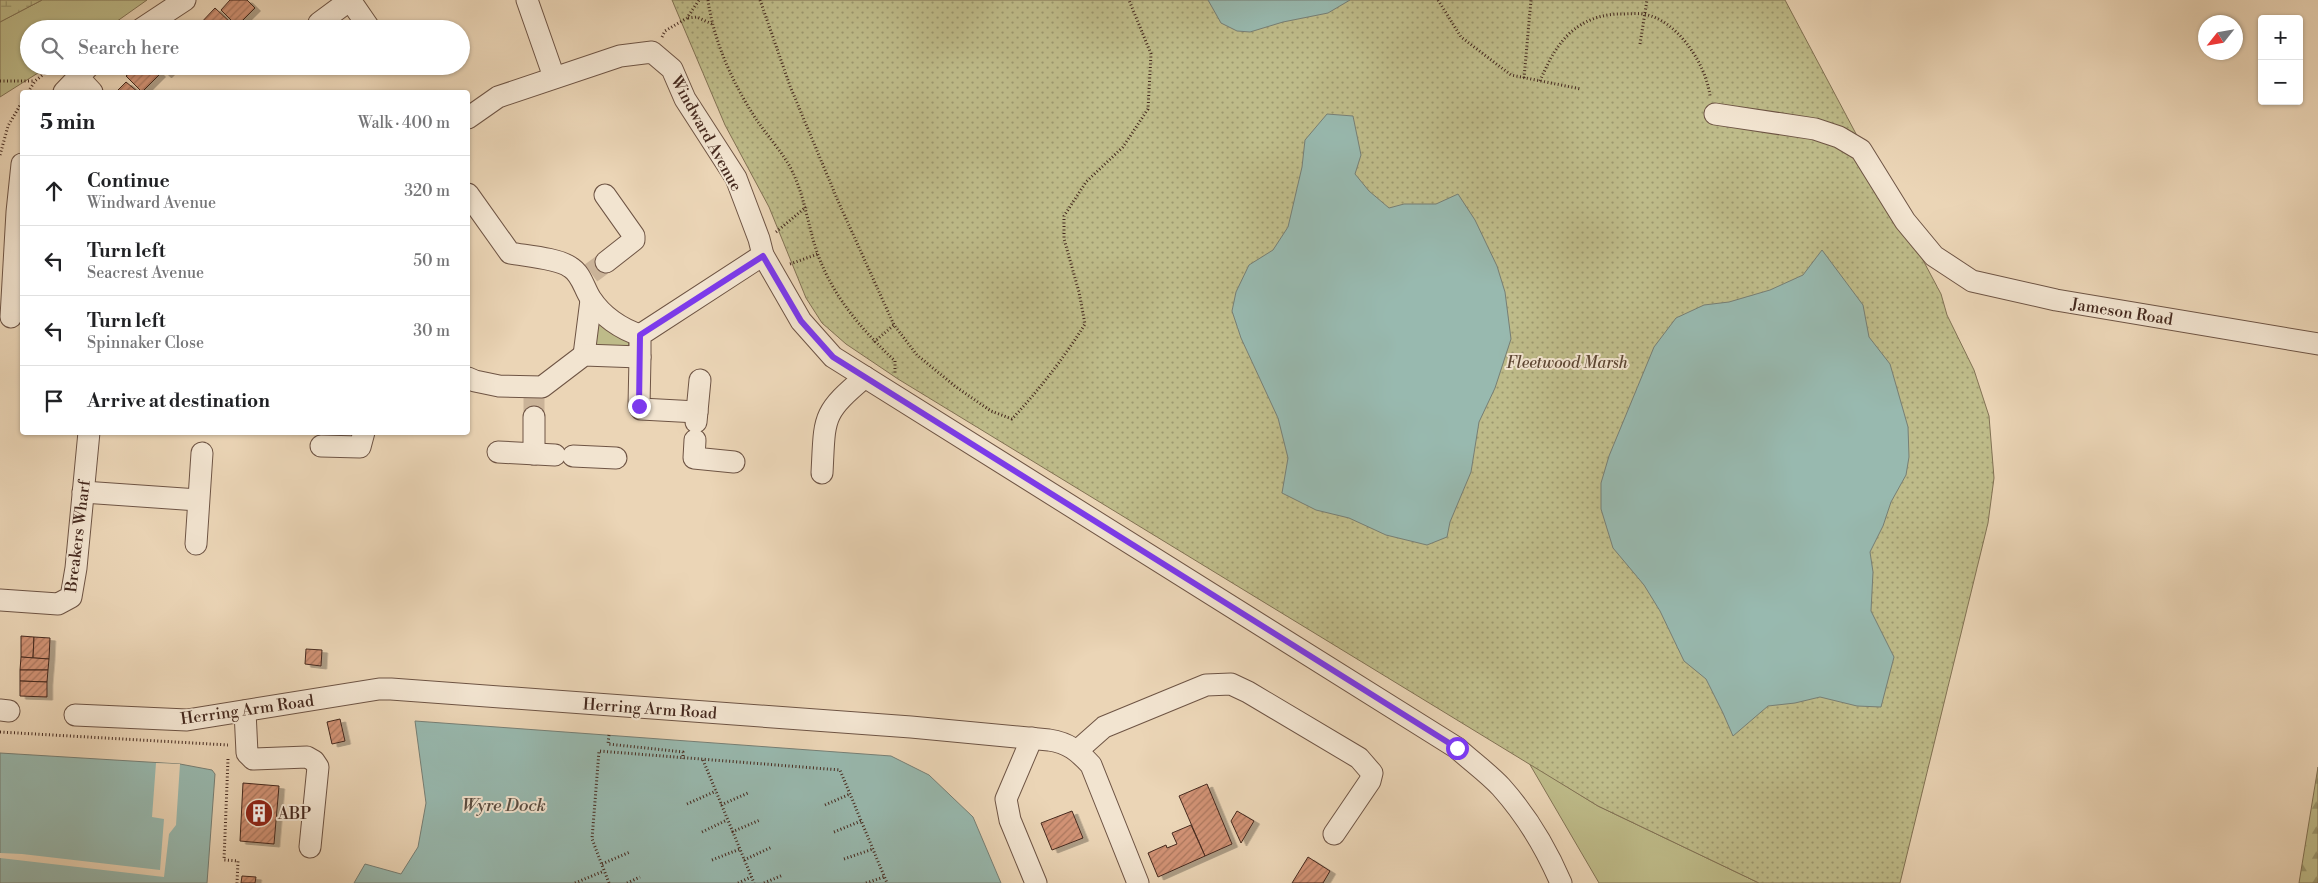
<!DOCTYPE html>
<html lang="en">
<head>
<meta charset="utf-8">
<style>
	:root { --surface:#fff; --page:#f6f6f6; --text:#202124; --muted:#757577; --line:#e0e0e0 }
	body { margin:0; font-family:"Libre Bodoni",serif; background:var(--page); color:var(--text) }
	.controls { position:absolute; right:15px; top:15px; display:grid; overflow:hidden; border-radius:5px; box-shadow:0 1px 4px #0004 }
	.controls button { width:45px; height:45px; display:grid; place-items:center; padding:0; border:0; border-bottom:1px solid var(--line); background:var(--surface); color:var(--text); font:25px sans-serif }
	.compass { position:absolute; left:2198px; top:15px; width:45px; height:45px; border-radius:50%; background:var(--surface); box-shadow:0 1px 4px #0004; rotate:239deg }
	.stop { position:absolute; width:15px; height:15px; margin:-11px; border:4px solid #7c3aed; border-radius:50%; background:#fff }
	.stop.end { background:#7c3aed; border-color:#fff; box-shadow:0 1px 5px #0008 }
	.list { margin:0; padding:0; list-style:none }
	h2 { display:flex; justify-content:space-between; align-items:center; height:65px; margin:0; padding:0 20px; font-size:21px }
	h2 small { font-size:16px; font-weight:400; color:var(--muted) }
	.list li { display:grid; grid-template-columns:32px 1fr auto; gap:15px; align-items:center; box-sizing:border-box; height:70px; padding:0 20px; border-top:1px solid var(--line) }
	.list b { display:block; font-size:19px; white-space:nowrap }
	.list p { margin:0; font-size:16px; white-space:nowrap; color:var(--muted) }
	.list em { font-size:16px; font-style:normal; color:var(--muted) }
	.icon { flex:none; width:28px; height:28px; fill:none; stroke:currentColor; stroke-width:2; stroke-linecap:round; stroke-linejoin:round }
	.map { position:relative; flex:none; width:2318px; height:883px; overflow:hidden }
	.search { position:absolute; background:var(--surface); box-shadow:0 1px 4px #0004; left:20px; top:20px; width:450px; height:55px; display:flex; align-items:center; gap:12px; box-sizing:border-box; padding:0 18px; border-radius:28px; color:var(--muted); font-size:19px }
	.panel { position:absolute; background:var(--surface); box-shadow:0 1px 4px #0004; left:20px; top:90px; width:450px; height:345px; border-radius:5px }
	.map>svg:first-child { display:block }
</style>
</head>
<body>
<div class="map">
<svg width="2318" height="883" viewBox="0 0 2318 883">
	<defs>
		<pattern id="forest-firs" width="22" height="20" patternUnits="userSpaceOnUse" patternTransform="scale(1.25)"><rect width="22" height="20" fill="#bebb89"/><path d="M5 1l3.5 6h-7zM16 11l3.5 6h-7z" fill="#9c986f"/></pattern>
		<pattern id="wetland-marsh" width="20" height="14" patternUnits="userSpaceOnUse" patternTransform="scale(1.25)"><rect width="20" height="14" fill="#bebb89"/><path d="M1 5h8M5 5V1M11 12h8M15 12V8" fill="none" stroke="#9c986f"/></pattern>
		<pattern id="park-dots" width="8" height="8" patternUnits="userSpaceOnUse" patternTransform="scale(1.25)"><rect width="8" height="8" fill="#bebb89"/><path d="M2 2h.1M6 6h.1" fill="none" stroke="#9c986f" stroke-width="1.8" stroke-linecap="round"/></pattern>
		<pattern id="building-hatch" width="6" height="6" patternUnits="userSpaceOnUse" patternTransform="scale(1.25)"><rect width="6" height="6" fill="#d19274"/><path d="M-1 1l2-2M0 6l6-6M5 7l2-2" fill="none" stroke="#ab775f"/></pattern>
		<filter id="shadow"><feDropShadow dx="5.5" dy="3" stdDeviation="0" flood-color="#0004"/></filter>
	</defs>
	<rect width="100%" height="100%" fill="#ebd5b6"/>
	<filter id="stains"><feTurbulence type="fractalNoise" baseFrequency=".004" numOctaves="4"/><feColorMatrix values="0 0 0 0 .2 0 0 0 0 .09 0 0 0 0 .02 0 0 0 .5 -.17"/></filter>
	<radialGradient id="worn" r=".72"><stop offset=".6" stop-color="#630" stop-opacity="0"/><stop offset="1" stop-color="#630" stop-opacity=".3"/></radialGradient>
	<g fill="#bebb89" stroke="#827254">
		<polygon points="42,0 147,0 106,29 29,29 29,66 49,66 0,97 0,22"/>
		<polygon points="596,319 629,339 628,353 594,349"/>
		<polygon points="1529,763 1598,806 1759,883 1599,883"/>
	</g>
	<polygon fill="url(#forest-firs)" stroke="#827254" points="2318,767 2318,883 2299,883"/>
	<polygon fill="url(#wetland-marsh)" stroke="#827254" points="0,0 42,0 0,22"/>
	<polygon fill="url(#park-dots)" stroke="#827254" points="672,0 1785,0 1941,294 1947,315 1974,370 1989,416 1994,478 1988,523 1900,883 1759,883 1598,806 898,379 846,344 822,323 806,298 769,207 725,125"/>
	<g fill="#98b9af" stroke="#777f75">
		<polygon points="1208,0 1350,0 1328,13 1283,22 1250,32 1237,31 1221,23"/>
		<polygon points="1327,114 1353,116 1361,155 1355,174 1369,191 1389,208 1404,204 1436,204 1458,194 1475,220 1497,266 1505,292 1511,339 1495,388 1479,422 1471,472 1450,522 1447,537 1427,545 1386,535 1349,518 1316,510 1282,493 1288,458 1278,418 1241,338 1232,311 1236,292 1249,265 1273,250 1288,227 1302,167 1305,140"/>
		<polygon points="1822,250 1863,305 1869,337 1890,364 1908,427 1909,457 1906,475 1891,502 1883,526 1870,552 1873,572 1871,611 1894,657 1881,707 1857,706 1820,697 1795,703 1768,706 1733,736 1723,713 1706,679 1684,661 1660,611 1644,585 1613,548 1601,509 1601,483 1609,456 1654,347 1676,318 1704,305 1729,302 1770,290 1803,275"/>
		<polygon points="415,721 891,756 929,775 973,817 1001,883 354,883 365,864 401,874 418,847 426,803"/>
		<polygon points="0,753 180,764 212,770 215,774 207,883 0,883"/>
	</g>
	<polygon fill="#ebd5b6" points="156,763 180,764 176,825 169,834 164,877 0,858 0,853 22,854 160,870 164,819 152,817"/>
	<g fill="url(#building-hatch)" stroke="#45291e" filter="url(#shadow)">
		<polygon points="230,0 247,0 255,8 237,26 221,10"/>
		<polygon points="215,8 232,24 227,29 200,29 198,26"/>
		<polygon points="137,66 152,66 160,74 142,92 126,76"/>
		<polygon points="157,66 175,66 166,75"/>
		<polygon points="126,82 138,92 116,92"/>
		<polygon points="21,636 34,637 33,658 21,657"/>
		<polygon points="34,637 50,638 49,659 33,658"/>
		<polygon points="306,649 322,650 321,666 305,664"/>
		<polygon points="21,657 49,659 48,670 20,670"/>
		<polygon points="20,670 48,670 47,682 20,681"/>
		<polygon points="20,681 47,682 47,697 20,696"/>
		<polygon points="340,719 345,741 332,744 327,722"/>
		<polygon points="243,783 279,786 274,844 240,841"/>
		<polygon points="1207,784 1232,844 1205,856 1179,796"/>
		<polygon points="1072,811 1083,838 1052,850 1041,823"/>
		<polygon points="1237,811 1254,821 1241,843 1231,821"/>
		<polygon points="1191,825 1205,856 1158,877 1148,853 1166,845 1167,848 1177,844 1172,833"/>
		<polygon points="1308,857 1330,871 1323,883 1292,883"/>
		<polygon points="242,876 256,877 255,883 241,883"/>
	</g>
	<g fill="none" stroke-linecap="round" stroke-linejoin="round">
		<g stroke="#cab398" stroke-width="21" stroke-dasharray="21 11" stroke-linecap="butt">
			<polyline points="591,273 606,262"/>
			<polyline points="534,397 534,417"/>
		</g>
		<defs>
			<g id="minor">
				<polyline points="350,0 370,29"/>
				<polyline points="527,0 554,77"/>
				<polyline points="319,23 350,0"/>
				<polyline points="141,29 185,0"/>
				<polyline points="78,77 92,92"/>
				<polyline points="64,92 89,66"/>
				<polyline points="1715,114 1815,129 1839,137 1861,150 1905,221 1934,256 1972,281 2056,300 2318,344"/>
				<path d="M 468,118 L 498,97 L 620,56 L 652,52 L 672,69 L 685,99 L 736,178 L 759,239 L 763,255 L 801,321 L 833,357 L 1457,748 C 1471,761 1488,773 1501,787 C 1526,815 1546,848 1561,883"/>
				<path d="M 468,194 L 510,253 C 526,256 557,258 570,267 C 582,274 584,289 591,299 C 602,316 621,329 640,335"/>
				<polyline points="605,195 634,236 634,240 606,262"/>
				<polyline points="11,317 17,212 22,164"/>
				<polyline points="584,355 591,300"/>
				<polyline points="640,357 639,406 641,409 697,412"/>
				<polyline points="468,378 475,381 499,386 542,387 584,355 640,357 640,335 763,255"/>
				<polyline points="534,417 534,454"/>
				<polyline points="696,422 700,380"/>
				<polyline points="695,440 694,458 734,462"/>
				<polyline points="321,446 360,447 364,432"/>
				<polyline points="498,452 555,455"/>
				<polyline points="573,456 616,458"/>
				<path d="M 822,473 C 825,417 821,414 865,377"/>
				<polyline points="83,492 198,500"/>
				<polyline points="196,544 202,453"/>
				<polyline points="0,600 58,604 71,597 76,568 89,432"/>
				<polyline points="0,710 9,711"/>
				<polyline points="245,711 247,753 253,759 307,757 314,761 318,767 310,847"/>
				<path d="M 75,715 L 187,720 L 379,689 L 391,689 L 911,727 L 1049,740 C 1069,743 1078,751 1091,765 L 1138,883"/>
				<polyline points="1032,738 1006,799 1010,820 1036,883"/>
				<polyline points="1078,750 1104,727 1206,685 1231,684 1248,692 1359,758 1372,773 1370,781 1334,834"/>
			</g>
		</defs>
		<use href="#minor" stroke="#6e5444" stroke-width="23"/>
		<g stroke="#45291e" stroke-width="3" stroke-dasharray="1 2.5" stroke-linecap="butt">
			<path d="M 708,0 C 714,43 734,86 758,122 C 768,136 780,150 789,165 C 805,194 807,224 818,255 C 834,298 862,330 895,361 L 895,375"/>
			<path d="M 760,0 L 790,86 L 838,201 L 894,325 L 917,355 L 956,387 L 991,411 L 1012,419 C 1039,390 1064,358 1085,324 L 1079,292 L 1064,239 L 1064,216 L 1086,182 L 1123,147 L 1148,109 L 1151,54 L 1129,0"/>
			<polyline points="1438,0 1461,37 1511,75 1581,89"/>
			<polyline points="688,18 697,17 714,25"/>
			<polyline points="662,37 665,31 687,18 699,0"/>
			<polyline points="1640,44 1647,0"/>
			<polyline points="1524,78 1531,0"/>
			<polyline points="0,81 35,81"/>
			<path d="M 1540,81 C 1547,65 1554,50 1565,38 C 1579,22 1600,14 1620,14 C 1628,14 1636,13 1643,14 C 1677,19 1706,64 1710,96"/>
			<polyline points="28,92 35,81 54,66"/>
			<polyline points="0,155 8,126 22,102"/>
			<polyline points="776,232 806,207"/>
			<polyline points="790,264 818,254"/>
			<polyline points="874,342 894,325"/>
			<polyline points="0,732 228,745"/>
			<polyline points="609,735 608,744 683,752 683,759"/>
			<polyline points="228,759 224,860 238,861 237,883"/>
			<polyline points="703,760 754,883"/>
			<polyline points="687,804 716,791"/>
			<polyline points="721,805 748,793"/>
			<polyline points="825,805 850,794"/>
			<polyline points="702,832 727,820"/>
			<polyline points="732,832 760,820"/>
			<polyline points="834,832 861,821"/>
			<polyline points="844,859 873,849"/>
			<polyline points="712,860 740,849"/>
			<polyline points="744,860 772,847"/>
			<polyline points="602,864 630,852"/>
			<polyline points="575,883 604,871"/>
			<polyline points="609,883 592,839 599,751 840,770 887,883"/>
			<polyline points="627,883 640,877"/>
			<polyline points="738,883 751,877"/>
			<polyline points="764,883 783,875"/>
			<polyline points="866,883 884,877"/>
		</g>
		<use href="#minor" stroke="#f2e4d0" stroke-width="21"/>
	</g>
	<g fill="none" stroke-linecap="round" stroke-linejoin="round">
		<polyline stroke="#7c3aed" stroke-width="6" points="639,406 640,335 763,256 801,321 833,357 1457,748"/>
	</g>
	<defs>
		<symbol id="building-disc" viewBox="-11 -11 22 22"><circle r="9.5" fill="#8f2418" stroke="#f2e4d0"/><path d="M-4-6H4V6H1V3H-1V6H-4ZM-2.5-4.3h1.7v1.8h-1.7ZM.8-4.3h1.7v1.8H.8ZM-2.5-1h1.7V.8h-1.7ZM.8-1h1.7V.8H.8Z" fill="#fff"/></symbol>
	</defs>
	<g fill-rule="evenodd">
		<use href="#building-disc" x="243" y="797" width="32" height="32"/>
	</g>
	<g text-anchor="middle" stroke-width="4" stroke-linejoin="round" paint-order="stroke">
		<g font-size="16" fill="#45291e" stroke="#f2e4d0">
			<text transform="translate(707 133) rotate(61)" y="6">Windward Avenue</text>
			<text transform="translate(2122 311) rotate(9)" y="6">Jameson Road</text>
			<text transform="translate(77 536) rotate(-83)" y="6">Breakers Wharf</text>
			<text transform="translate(650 708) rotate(4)" y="6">Herring Arm Road</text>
			<text transform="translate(247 709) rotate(-8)" y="6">Herring Arm Road</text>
		</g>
		<g font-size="16" font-style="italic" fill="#5d4633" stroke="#f2e4d0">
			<text x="1567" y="368">Fleetwood Marsh</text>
		</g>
		<g font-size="16" fill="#45291e" stroke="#f2e4d0" text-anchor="start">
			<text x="278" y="819">ABP</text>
		</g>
		<g font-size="18" font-style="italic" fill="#5a4d42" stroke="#f2e4d0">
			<text x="504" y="811">Wyre Dock</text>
		</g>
	</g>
	<rect width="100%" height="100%" filter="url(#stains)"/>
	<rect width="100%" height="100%" fill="url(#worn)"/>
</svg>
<div class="controls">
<button>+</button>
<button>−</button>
</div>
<svg class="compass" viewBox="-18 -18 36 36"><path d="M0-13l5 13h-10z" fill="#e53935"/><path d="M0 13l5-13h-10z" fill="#757577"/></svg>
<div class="stop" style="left:1457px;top:748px"></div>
<div class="stop end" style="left:639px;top:406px"></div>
<div class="search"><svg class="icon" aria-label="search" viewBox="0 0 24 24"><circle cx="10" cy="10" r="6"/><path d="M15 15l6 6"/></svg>Search here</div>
<section class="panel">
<h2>5 min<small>Walk · 400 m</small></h2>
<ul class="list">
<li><svg class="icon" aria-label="ahead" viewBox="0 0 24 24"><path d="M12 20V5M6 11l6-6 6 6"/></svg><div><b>Continue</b><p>Windward Avenue</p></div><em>320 m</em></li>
<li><svg class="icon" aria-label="left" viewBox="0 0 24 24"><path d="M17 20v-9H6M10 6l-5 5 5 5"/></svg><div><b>Turn left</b><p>Seacrest Avenue</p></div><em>50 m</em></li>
<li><svg class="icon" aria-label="left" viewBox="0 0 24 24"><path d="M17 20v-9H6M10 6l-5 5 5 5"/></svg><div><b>Turn left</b><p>Spinnaker Close</p></div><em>30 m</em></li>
<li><svg class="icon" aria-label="arrive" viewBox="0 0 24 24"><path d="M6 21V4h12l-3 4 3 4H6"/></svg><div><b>Arrive at destination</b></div></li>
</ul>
</section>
</div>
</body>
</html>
